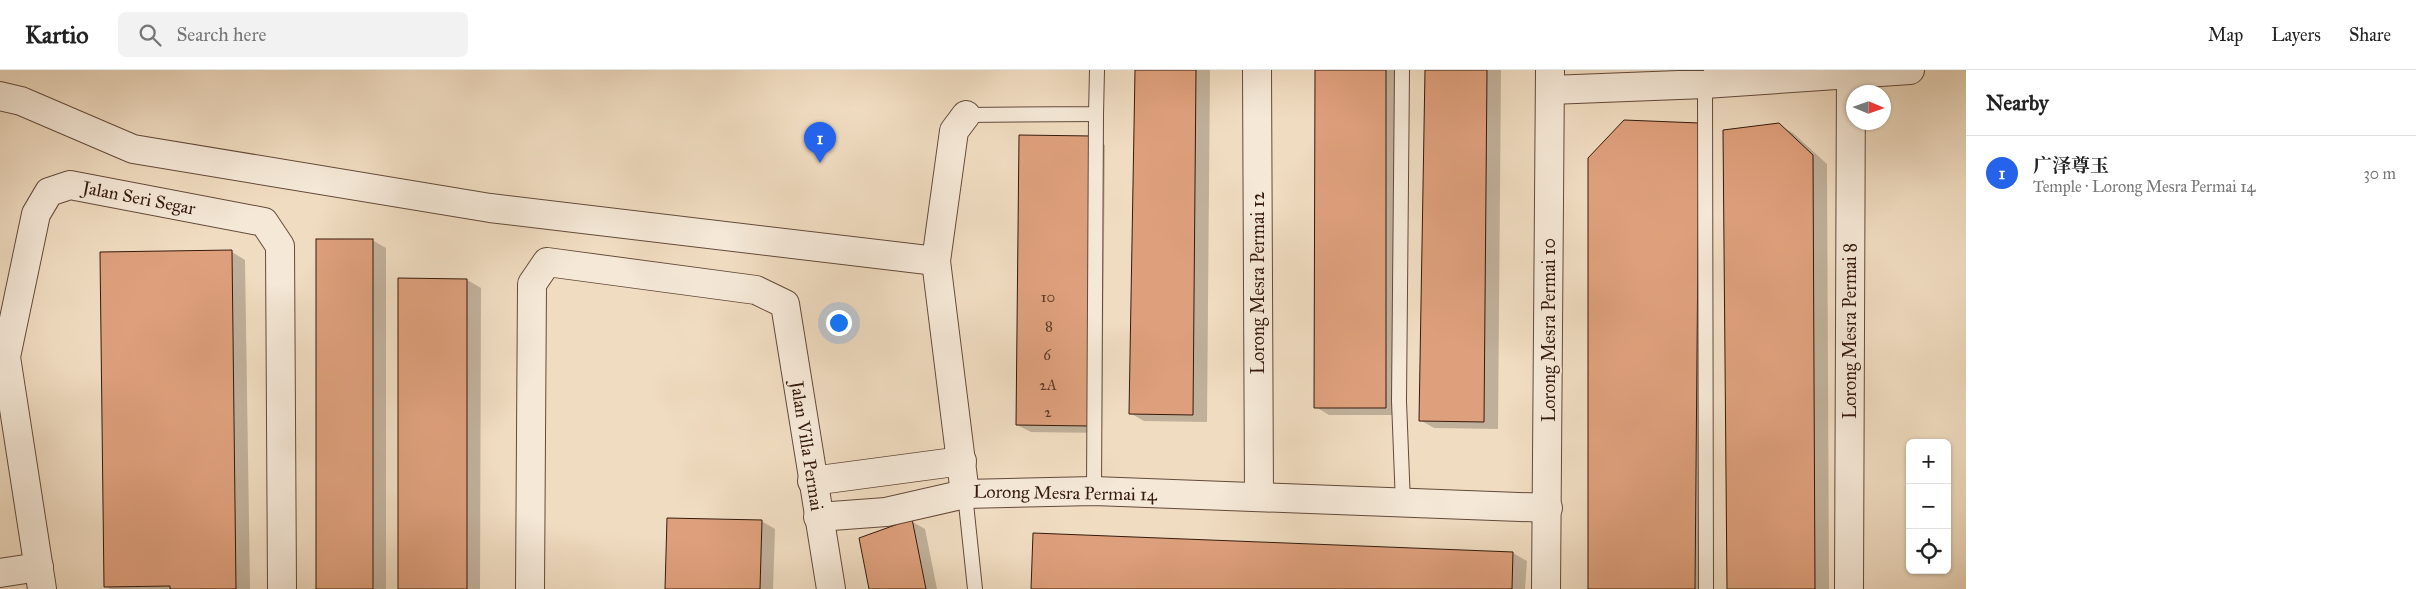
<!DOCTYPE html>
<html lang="en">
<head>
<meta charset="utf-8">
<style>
	:root { --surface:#fff; --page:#f2f2f2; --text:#222; --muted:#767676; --line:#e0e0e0; --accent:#2563eb }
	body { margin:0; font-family:"IM FELL Great Primer","Noto Serif SC",serif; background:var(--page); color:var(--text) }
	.controls { position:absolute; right:15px; bottom:15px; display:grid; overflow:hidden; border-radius:8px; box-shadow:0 1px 4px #0004 }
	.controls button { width:45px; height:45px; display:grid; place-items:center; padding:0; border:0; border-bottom:1px solid var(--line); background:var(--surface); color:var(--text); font:25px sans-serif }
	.compass { position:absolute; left:1846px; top:15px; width:45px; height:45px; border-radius:50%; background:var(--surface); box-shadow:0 1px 4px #0004; rotate:92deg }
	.you { position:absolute; left:838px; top:252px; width:18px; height:18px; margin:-12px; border:4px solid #fff; border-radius:50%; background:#1a73e8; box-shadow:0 0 0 8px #1a73e833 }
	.badge { display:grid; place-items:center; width:32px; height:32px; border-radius:50%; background:var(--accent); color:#fff; font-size:16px; font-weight:700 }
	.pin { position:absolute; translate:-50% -41px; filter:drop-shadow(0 1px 2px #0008) }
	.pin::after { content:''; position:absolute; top:26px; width:18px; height:15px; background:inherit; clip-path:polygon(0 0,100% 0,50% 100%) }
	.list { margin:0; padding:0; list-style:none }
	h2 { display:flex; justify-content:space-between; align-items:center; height:65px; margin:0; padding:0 20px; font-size:21px }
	h2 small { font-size:16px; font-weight:400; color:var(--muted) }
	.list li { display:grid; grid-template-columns:32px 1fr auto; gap:15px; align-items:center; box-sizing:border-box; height:75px; padding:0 20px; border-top:1px solid var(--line) }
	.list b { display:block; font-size:19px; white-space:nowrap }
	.list p { margin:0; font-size:16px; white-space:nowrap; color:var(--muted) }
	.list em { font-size:16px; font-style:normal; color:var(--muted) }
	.icon { flex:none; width:28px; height:28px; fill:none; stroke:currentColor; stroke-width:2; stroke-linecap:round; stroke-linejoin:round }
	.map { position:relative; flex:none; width:1966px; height:519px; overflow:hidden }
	header { display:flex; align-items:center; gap:30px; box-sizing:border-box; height:70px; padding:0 25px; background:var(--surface); border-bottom:1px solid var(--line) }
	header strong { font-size:24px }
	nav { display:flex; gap:28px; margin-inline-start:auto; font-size:18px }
	.search { width:350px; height:45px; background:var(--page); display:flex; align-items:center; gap:12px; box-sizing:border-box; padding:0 18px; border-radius:8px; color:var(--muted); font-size:19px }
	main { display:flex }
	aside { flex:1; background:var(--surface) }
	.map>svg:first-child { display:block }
</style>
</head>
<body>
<header>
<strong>Kartio</strong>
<div class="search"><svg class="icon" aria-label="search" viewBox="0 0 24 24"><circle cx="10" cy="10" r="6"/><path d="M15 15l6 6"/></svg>Search here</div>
<nav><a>Map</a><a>Layers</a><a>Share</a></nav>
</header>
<main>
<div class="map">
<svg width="1966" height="519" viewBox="0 0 1966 519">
	<rect width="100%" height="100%" fill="#f0dcc1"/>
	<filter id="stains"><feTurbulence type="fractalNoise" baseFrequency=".004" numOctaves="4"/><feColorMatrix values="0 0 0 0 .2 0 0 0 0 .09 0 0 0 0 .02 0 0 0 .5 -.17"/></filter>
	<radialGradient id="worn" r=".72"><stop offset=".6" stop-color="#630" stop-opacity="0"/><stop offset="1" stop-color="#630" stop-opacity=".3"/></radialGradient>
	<g fill="#0003">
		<polygon points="1136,0 1210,0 1207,352 1144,351 1130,343"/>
		<polygon points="1316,0 1400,0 1400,345 1329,345 1316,337"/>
		<polygon points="1427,0 1501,0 1498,359 1434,358 1420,350"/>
		<polygon points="1699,54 1712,62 1708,519 1589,519"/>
		<polygon points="1779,55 1793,63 1827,94 1829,519 1728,519"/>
		<polygon points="1092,67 1105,75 1102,363 1031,362 1017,355"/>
		<polygon points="372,170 386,178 386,519 317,519"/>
		<polygon points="232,182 245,190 250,519 110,519 105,516"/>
		<polygon points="467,210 481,218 480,519 399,519"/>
		<polygon points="761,451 775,459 773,519 666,519"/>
		<polygon points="911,451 925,459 937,519 870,519"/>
		<polygon points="1513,483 1527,491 1525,519 1032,519"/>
	</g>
	<g fill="#dea07c" stroke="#351a0d">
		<polygon points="1135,0 1196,0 1193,345 1129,344"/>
		<polygon points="1315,0 1386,0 1386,338 1314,338"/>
		<polygon points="1425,0 1487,0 1484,352 1419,351"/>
		<polygon points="1624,50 1699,53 1695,519 1588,519 1588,88"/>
		<polygon points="1779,53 1813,85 1815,519 1727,519 1723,60"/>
		<polygon points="1019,65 1092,66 1089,356 1016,355"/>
		<rect x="316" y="169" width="57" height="350"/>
		<polygon points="232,180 236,519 170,519 170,516 104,517 100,182"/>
		<polygon points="398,208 467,209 467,519 398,519"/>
		<polygon points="667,448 762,450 760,519 665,519"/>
		<polygon points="912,449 926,519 869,519 859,468"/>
		<polygon points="1033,463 1513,482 1512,519 1031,519"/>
	</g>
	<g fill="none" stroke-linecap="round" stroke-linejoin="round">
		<defs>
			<g id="service">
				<polyline points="1402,0 1399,331 1403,434"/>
				<polyline points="1705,14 1706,519"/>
				<polyline points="966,45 1096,44 1097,0"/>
				<polyline points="1094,421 1096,44"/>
				<polyline points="965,424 975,519"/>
			</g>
			<g id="minor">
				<polyline points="1257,0 1259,427"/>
				<polyline points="1550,20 1705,14 1910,0"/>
				<polyline points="0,26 21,31 133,79 490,138 936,191"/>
				<polyline points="812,411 962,391"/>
				<polyline points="965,424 936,191 954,61 966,45"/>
				<polyline points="818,447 886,442 965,424 1094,421 1548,438"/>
				<polyline points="0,503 39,497"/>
				<polyline points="42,519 6,287 36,144 49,122 70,115 264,152 280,176 282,519"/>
				<polyline points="530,519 532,214 547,192 756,220 785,234 831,519"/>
				<polyline points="1546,519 1550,0"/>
				<polyline points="1849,519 1851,0"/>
			</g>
		</defs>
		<use href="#service" stroke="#644a3a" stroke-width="16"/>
		<use href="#minor" stroke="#644a3a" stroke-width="30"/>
		<use href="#service" stroke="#f5e8d7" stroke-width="14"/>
		<use href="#minor" stroke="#f5e8d7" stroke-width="28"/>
	</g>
	<g text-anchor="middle" stroke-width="4" stroke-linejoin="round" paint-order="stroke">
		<g font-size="15" fill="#5f3c29">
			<text x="1048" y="232">10</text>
			<text x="1049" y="261">8</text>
			<text x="1047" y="290">6</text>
			<text x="1048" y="320">2A</text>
			<text x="1048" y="347">2</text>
		</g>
		<g font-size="18" fill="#351a0d" stroke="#f5e8d7">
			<text transform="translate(139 128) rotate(11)" y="6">Jalan Seri Segar</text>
			<text transform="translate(1258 213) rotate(-90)" y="6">Lorong Mesra Permai 12</text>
			<text transform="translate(1549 260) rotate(-90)" y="6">Lorong Mesra Permai 10</text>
			<text transform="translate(1850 261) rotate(-90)" y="6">Lorong Mesra Permai 8</text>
			<text transform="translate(807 376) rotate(81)" y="6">Jalan Villa Permai</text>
			<text transform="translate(1065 423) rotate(1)" y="6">Lorong Mesra Permai 14</text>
		</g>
	</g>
	<rect width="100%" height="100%" filter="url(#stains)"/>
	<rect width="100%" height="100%" fill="url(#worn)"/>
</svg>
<div class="controls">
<button>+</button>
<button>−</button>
<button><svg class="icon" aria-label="locate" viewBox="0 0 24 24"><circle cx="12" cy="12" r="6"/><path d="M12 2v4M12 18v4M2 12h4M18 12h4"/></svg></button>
</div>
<svg class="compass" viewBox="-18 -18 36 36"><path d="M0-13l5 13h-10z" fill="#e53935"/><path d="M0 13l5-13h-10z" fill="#767676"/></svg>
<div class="you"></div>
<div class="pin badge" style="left:820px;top:93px">1</div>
</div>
<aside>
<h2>Nearby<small></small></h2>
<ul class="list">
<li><span class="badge">1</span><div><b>广泽尊玉</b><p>Temple · Lorong Mesra Permai 14</p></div><em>30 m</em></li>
</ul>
</aside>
</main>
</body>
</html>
